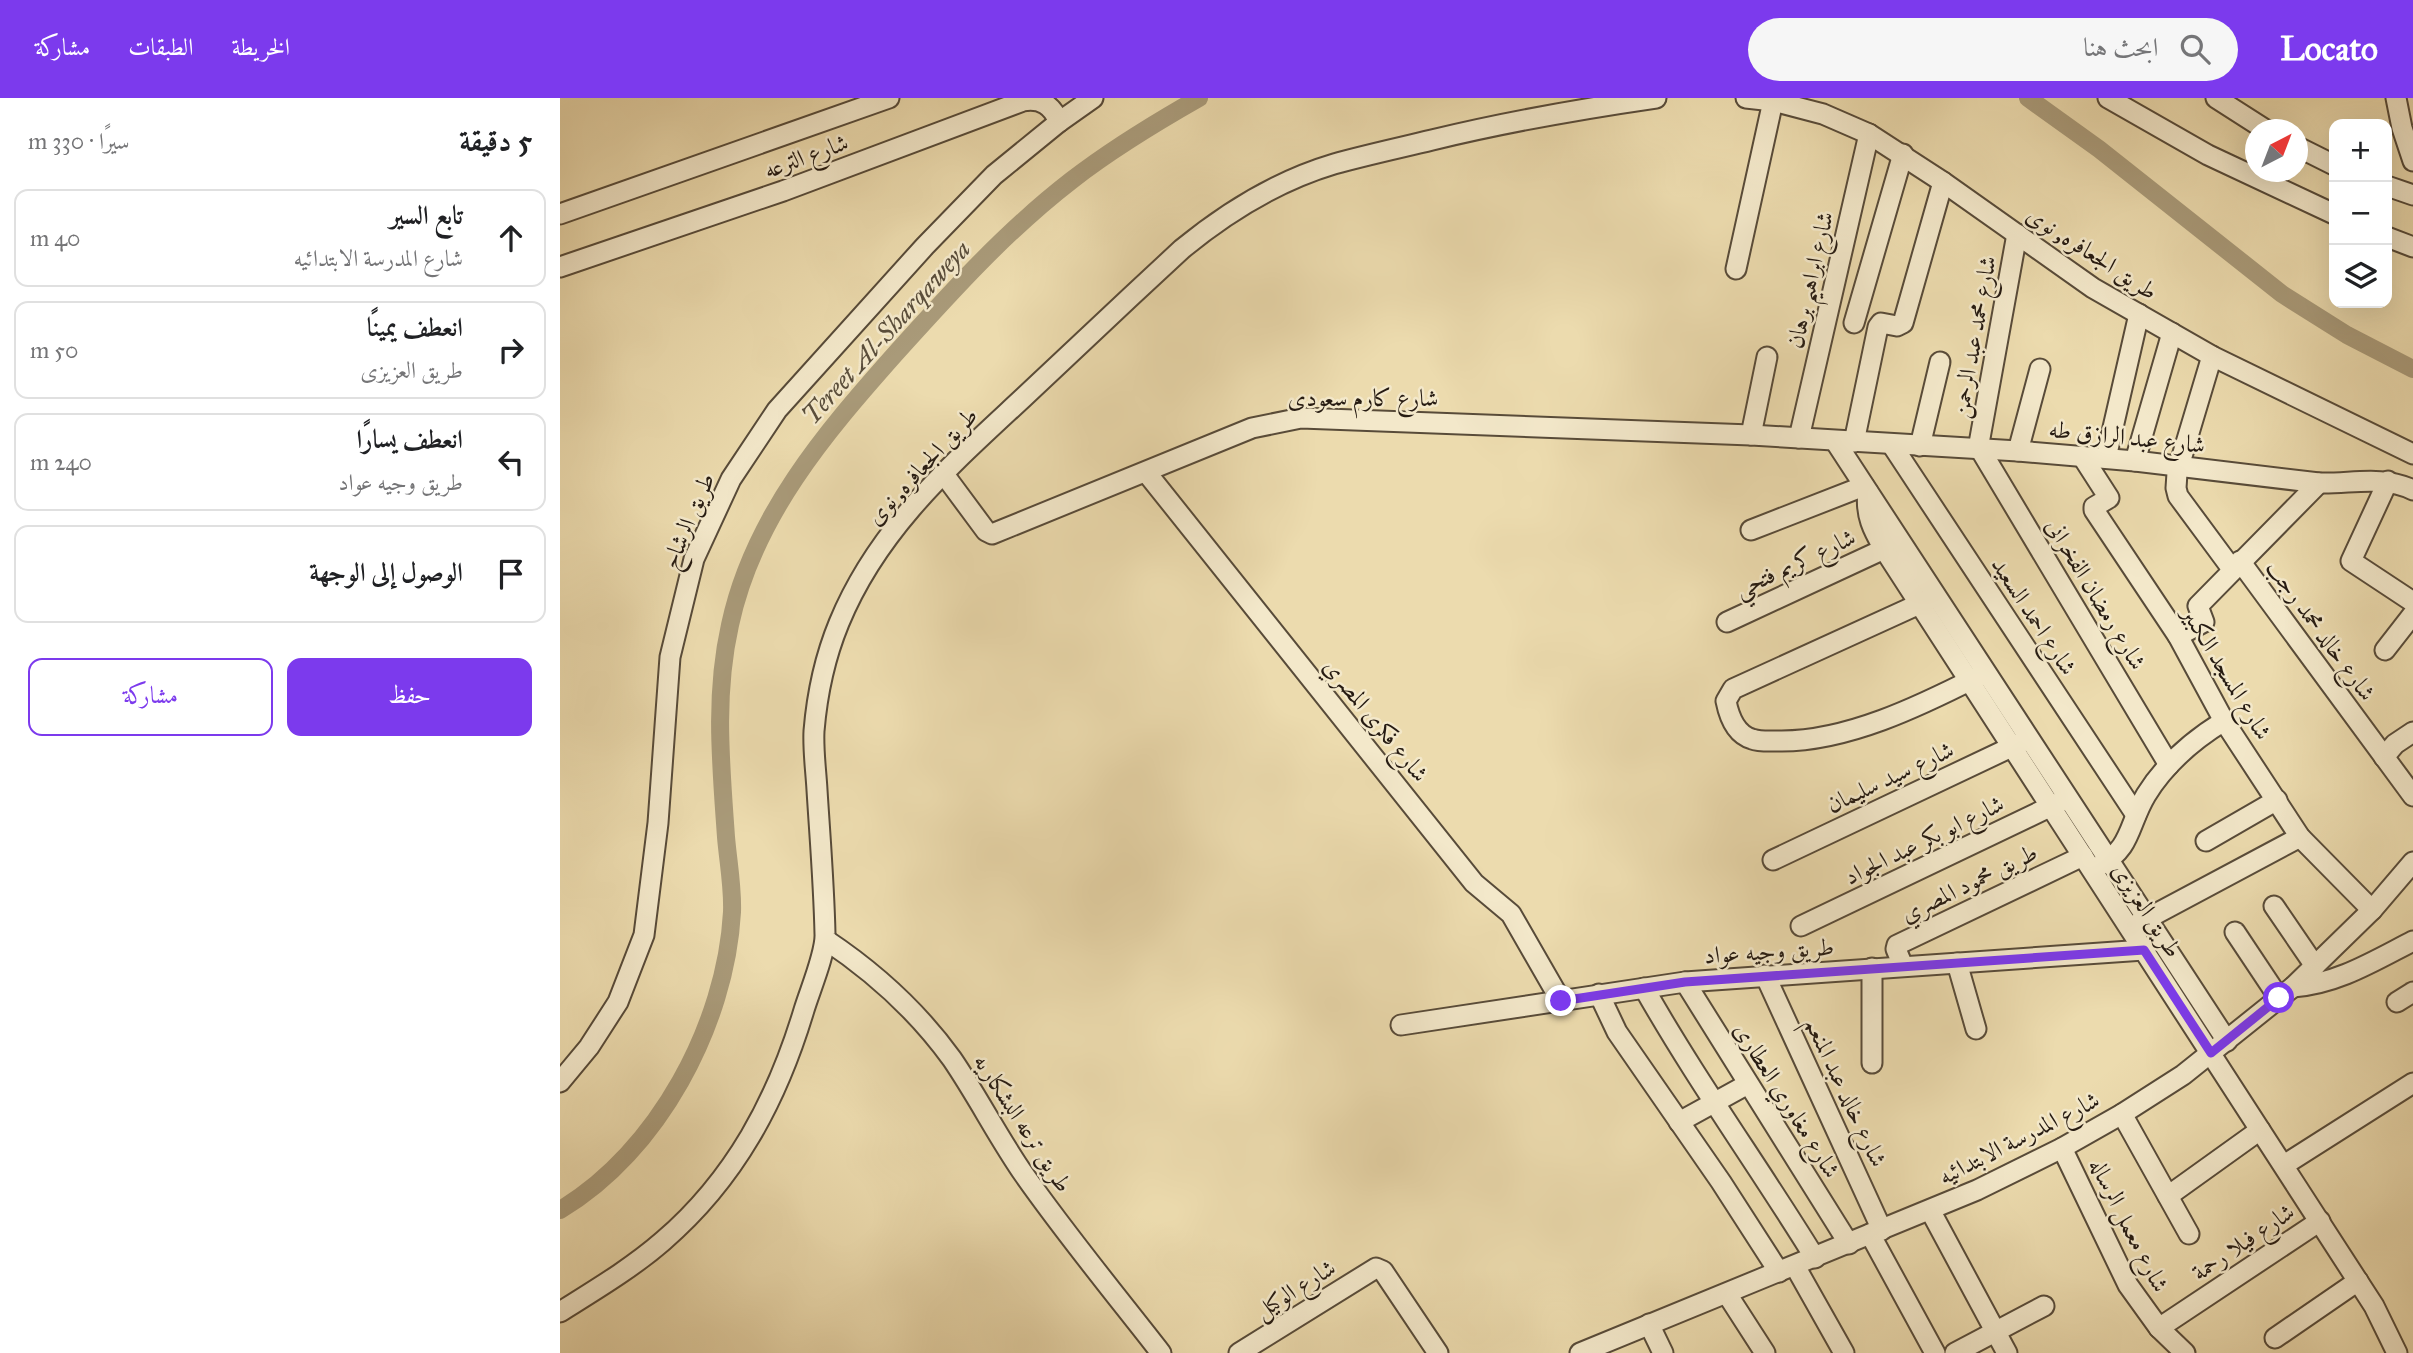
<!DOCTYPE html>
<html lang="ar">
<head>
<meta charset="utf-8">
<style>
	:root { --surface:#fff; --page:#f6f6f6; --text:#202124; --muted:#757577; --line:#e0e0e0; --accent:#7c3aed }
	body { margin:0; font-family:"IM FELL Great Primer",Amiri,serif; background:var(--page); color:var(--text); direction:rtl }
	.controls { position:absolute; right:21px; top:21px; display:grid; overflow:hidden; border-radius:14px; box-shadow:0 7px 28px #0002 }
	.controls button { width:63px; height:63px; display:grid; place-items:center; padding:0; border:0; border-bottom:2px solid var(--line); background:var(--surface); color:var(--text); font:35px sans-serif }
	.compass { position:absolute; left:1685px; top:21px; width:63px; height:63px; border-radius:50%; background:var(--surface); box-shadow:0 7px 28px #0002; rotate:42deg }
	.stop { position:absolute; width:21px; height:21px; margin:-16px; border:5px solid #7c3aed; border-radius:50%; background:#fff }
	.stop.end { background:#7c3aed; border-color:#fff; box-shadow:0 2px 7px #0008 }
	.list { margin:0; padding:0; list-style:none }
	h2 { display:flex; justify-content:space-between; align-items:center; height:91px; margin:0; padding:0 28px; font-size:30px }
	h2 small { font-size:23px; font-weight:400; color:var(--muted) }
	.list li { display:grid; grid-template-columns:46px 1fr auto; gap:21px; align-items:center; box-sizing:border-box; height:98px; margin:0 14px 14px; padding:0 14px; border:2px solid var(--line); border-radius:14px }
	.list b { display:block; font-size:26px; white-space:nowrap }
	.list p { margin:0; font-size:23px; white-space:nowrap; color:var(--muted) }
	.list em { font-size:23px; font-style:normal; color:var(--muted) }
	.actions { display:flex; gap:14px; padding:21px 28px }
	.actions a { flex:1; padding:16px 0; border:2px solid var(--accent); border-radius:14px; text-align:center; font-size:24px; color:var(--accent) }
	.actions .main { background:var(--accent); color:#fff }
	.icon { flex:none; width:38px; height:38px; fill:none; stroke:currentColor; stroke-width:2; stroke-linecap:round; stroke-linejoin:round }
	.map { position:relative; flex:none; width:1853px; height:1255px; overflow:hidden; direction:ltr }
	header { display:flex; align-items:center; gap:42px; box-sizing:border-box; height:98px; padding:0 35px; background:var(--accent); color:#fff }
	header strong { font-size:33px }
	nav { display:flex; gap:38px; margin-inline-start:auto; font-size:24px }
	.search { width:490px; height:63px; background:var(--page); display:flex; align-items:center; gap:18px; box-sizing:border-box; padding:0 24px; border-radius:38px; color:var(--muted); font-size:26px }
	main { display:flex }
	aside { flex:1; background:var(--surface) }
	.map>svg:first-child { display:block }
</style>
</head>
<body>
<header>
<strong>Locato</strong>
<div class="search"><svg class="icon" aria-label="search" viewBox="0 0 24 24"><circle cx="10" cy="10" r="6"/><path d="M15 15l6 6"/></svg>ابحث هنا</div>
<nav><a>الخريطة</a><a>الطبقات</a><a>مشاركة</a></nav>
</header>
<main>
<div class="map">
<svg width="1853" height="1255" viewBox="0 0 1853 1255">
	<rect width="100%" height="100%" fill="#ecdbae"/>
	<filter id="stains"><feTurbulence type="fractalNoise" baseFrequency=".00286" numOctaves="4"/><feColorMatrix values="0 0 0 0 .2 0 0 0 0 .09 0 0 0 0 .02 0 0 0 .5 -.17"/></filter>
	<radialGradient id="worn" r=".72"><stop offset=".6" stop-color="#630" stop-opacity="0"/><stop offset="1" stop-color="#630" stop-opacity=".3"/></radialGradient>
	<g fill="none" stroke-linecap="round" stroke-linejoin="round">
		<g stroke="#a99a79" stroke-width="18">
			<polyline points="1468,0 1539,51 1722,196 1787,237 1853,271"/>
			<path d="M 0,1112 C 98,1054 166,926 172,814 C 173,789 168,763 166,739 C 161,667 154,598 170,527 C 193,419 265,335 336,255 C 391,194 447,132 512,82 C 552,51 595,25 639,0"/>
		</g>
		<defs>
			<g id="minor">
				<polyline points="1186,0 1213,3 1263,16 1309,36 1383,84 1533,190 1652,258 1853,356"/>
				<polyline points="1548,0 1648,57 1774,116"/>
				<polyline points="1656,0 1706,32"/>
				<polyline points="1836,0 1842,30 1853,63"/>
				<polyline points="1738,49 1774,67"/>
				<polyline points="1827,88 1853,97"/>
				<polyline points="0,116 329,0"/>
				<polyline points="1827,139 1853,149"/>
				<path d="M 0,169 L 223,93 L 463,3 C 481,0 492,7 499,24"/>
				<polyline points="1176,171 1213,3"/>
				<polyline points="1294,225 1343,56"/>
				<polyline points="1652,258 1617,375 1616,390 1618,398 1672,471"/>
				<polyline points="1191,337 1207,259"/>
				<polyline points="1239,340 1309,36"/>
				<polyline points="1275,343 1667,943"/>
				<polyline points="1294,344 1318,229 1321,225 1337,228 1343,225 1383,84"/>
				<polyline points="1332,347 1576,717"/>
				<polyline points="1360,348 1380,264"/>
				<polyline points="1418,351 1457,136"/>
				<polyline points="1420,351 1609,667"/>
				<polyline points="1458,353 1480,271"/>
				<polyline points="1522,358 1549,400 1534,409 1534,412 1618,538 1664,623 1740,739 1812,812"/>
				<polyline points="1546,360 1579,216"/>
				<polyline points="1575,363 1612,235"/>
				<polyline points="586,374 914,785 951,816 1001,903"/>
				<path d="M 383,375 L 426,433 L 432,436 L 692,330 L 741,320 L 1191,337 L 1458,353 L 1575,363 L 1759,385 C 1792,386 1822,377 1853,392"/>
				<polyline points="1828,383 1791,463 1853,504"/>
				<path d="M 1308,394 C 1305,417 1313,432 1324,451 L 1814,1208 L 1837,1255"/>
				<polyline points="1191,432 1304,388"/>
				<polyline points="1680,463 1853,698"/>
				<path d="M 1368,502 L 1173,591 L 1166,603 C 1169,618 1175,636 1192,641 C 1200,644 1211,643 1219,643 C 1286,644 1360,608 1419,578"/>
				<polyline points="1167,524 1324,451"/>
				<polyline points="1618,538 1644,524 1638,508 1759,385"/>
				<polyline points="1825,552 1853,516"/>
				<polyline points="1824,659 1835,646 1853,634"/>
				<polyline points="1646,743 1717,702"/>
				<polyline points="1213,762 1462,644"/>
				<path d="M 1539,768 C 1572,750 1568,727 1586,697 C 1605,666 1633,642 1664,623"/>
				<polyline points="1714,808 1755,868"/>
				<polyline points="1577,826 1740,739"/>
				<polyline points="1241,828 1500,704"/>
				<polyline points="1675,834 1719,900"/>
				<path d="M 266,842 C 314,874 358,914 392,961 C 418,999 439,1041 465,1078 C 508,1139 555,1196 601,1255"/>
				<polyline points="1397,865 1416,931"/>
				<polyline points="1343,868 1336,851 1337,847 1523,758"/>
				<polyline points="1312,870 1312,965"/>
				<polyline points="1205,877 1322,1132"/>
				<polyline points="1125,884 1289,1146"/>
				<path d="M 1733,889 C 1777,886 1814,863 1853,843"/>
				<path d="M 1084,890 C 1136,982 1199,1069 1255,1160"/>
				<polyline points="1039,896 1057,934 1161,1084 1219,1174"/>
				<polyline points="1837,904 1853,894"/>
				<polyline points="841,927 1125,884 1584,852"/>
				<polyline points="0,984 29,949 58,904 84,837 98,725 110,559 134,461 171,381 217,312 365,148 434,77 499,24 533,0"/>
				<polyline points="1562,1016 1629,1136"/>
				<polyline points="1119,1024 1188,986"/>
				<polyline points="1502,1050 1568,1187 1599,1230 1625,1255"/>
				<polyline points="1724,1067 1853,985"/>
				<polyline points="1608,1098 1700,1032"/>
				<polyline points="1370,1112 1447,1255"/>
				<polyline points="1310,1136 1375,1255"/>
				<polyline points="1235,1168 1284,1255"/>
				<polyline points="1167,1196 1205,1255"/>
				<path d="M 0,1214 C 35,1192 72,1170 103,1143 C 175,1081 217,1002 244,912 C 250,892 266,855 265,836 C 264,788 260,740 257,692 C 256,673 253,653 254,633 C 257,597 265,559 279,525 C 318,430 390,368 464,299 C 516,250 569,200 622,151 C 667,114 717,83 774,66 C 806,57 839,50 872,42 C 946,24 1020,11 1096,0"/>
				<polyline points="1089,1226 1103,1255"/>
				<polyline points="1599,1230 1760,1123"/>
				<polyline points="1715,1240 1798,1183"/>
				<polyline points="679,1255 816,1170 823,1173 878,1255"/>
				<polyline points="1020,1255 1417,1092 1502,1050 1562,1016 1623,977 1733,889 1812,812 1853,764"/>
				<polyline points="1395,1255 1484,1208"/>
			</g>
		</defs>
		<use href="#minor" stroke="#584b39" stroke-width="23"/>
		<use href="#minor" stroke="#f3e8ca" stroke-width="19"/>
	</g>
	<g fill="none" stroke-linecap="round" stroke-linejoin="round">
		<polyline stroke="#7c3aed" stroke-width="9" points="1001,903 1125,884 1584,852 1651,955 1719,900"/>
	</g>
	<g text-anchor="middle" stroke-width="5" stroke-linejoin="round" paint-order="stroke">
		<g font-size="24" fill="#261b12" stroke="#f3e8ca">
			<text transform="translate(246 58) rotate(-20)" y="8">شارع الترعه</text>
			<text transform="translate(1532 155) rotate(33)" y="8">طريق الجعافره, نوى</text>
			<text transform="translate(1250 182) rotate(-77)" y="8">شارع ابراهيم برهان</text>
			<text transform="translate(1414 239) rotate(-80)" y="8">شارع محمد عبد الرحمن</text>
			<text x="803" y="308">شارع كارم سعودى</text>
			<text transform="translate(1567 339) rotate(6)" y="8">شارع عبد الرازق طه</text>
			<text transform="translate(362 368) rotate(-47)" y="8">طريق الجعافره, نوى</text>
			<text transform="translate(128 423) rotate(-67)" y="8">طريق الرشاح</text>
			<text transform="translate(1235 465) rotate(-25)" y="8">شارع كريم فتحي</text>
			<text transform="translate(1536 496) rotate(59)" y="8">شارع رمضان الفخرانى</text>
			<text transform="translate(1474 518) rotate(57)" y="8">شارع احمد السعيد</text>
			<text transform="translate(1761 532) rotate(54)" y="8">شارع خالد محمد رجب</text>
			<text transform="translate(1667 575) rotate(59)" y="8">شارع المسجد الكبير</text>
			<text transform="translate(816 622) rotate(51)" y="8">شارع فكرى المصري</text>
			<text transform="translate(1330 679) rotate(-25)" y="8">شارع سيد سليمان</text>
			<text transform="translate(1364 742) rotate(-26)" y="8">شارع ابو بكر عبد الجواد</text>
			<text transform="translate(1409 785) rotate(-26)" y="8">طريق محمود المصري</text>
			<text transform="translate(1587 812) rotate(57)" y="8">طريق العزيزى</text>
			<text transform="translate(1209 853) rotate(-4)" y="8">طريق وجيه عواد</text>
			<text transform="translate(1286 994) rotate(65)" y="8">شارع خالد عبد المنعم</text>
			<text transform="translate(1227 1002) rotate(58)" y="8">شارع مغاوري العطارى</text>
			<text transform="translate(463 1025) rotate(57)" y="8">طريق ترعه البشكاريه</text>
			<text transform="translate(1459 1040) rotate(-27)" y="8">شارع المدرسة الابتدائيه</text>
			<text transform="translate(1569 1127) rotate(63)" y="8">شارع معمل الرساله</text>
			<text transform="translate(1683 1144) rotate(-34)" y="8">شارع فيلا رحمة</text>
			<text transform="translate(735 1191) rotate(-32)" y="8">شارع الوكيل</text>
		</g>
		<g font-size="26" font-style="italic" fill="#5a4e3b" stroke="#f3e8ca">
			<text transform="translate(326 234) rotate(-48)" y="9">Tereet Al-Sharqaweya</text>
		</g>
	</g>
	<rect width="100%" height="100%" filter="url(#stains)"/>
	<rect width="100%" height="100%" fill="url(#worn)"/>
</svg>
<div class="controls">
<button>+</button>
<button>−</button>
<button><svg class="icon" aria-label="layers" viewBox="0 0 24 24"><path d="M12 4l9 5-9 5-9-5zM3 14l9 5 9-5"/></svg></button>
</div>
<svg class="compass" viewBox="-18 -18 36 36"><path d="M0-13l5 13h-10z" fill="#e53935"/><path d="M0 13l5-13h-10z" fill="#757577"/></svg>
<div class="stop" style="left:1719px;top:900px"></div>
<div class="stop end" style="left:1001px;top:903px"></div>
</div>
<aside>
<h2>5 دقيقة<small>سيرًا · 330 m</small></h2>
<ul class="list">
<li><svg class="icon" aria-label="ahead" viewBox="0 0 24 24"><path d="M12 20V5M6 11l6-6 6 6"/></svg><div><b>تابع السير</b><p>شارع المدرسة الابتدائيه</p></div><em>40 m</em></li>
<li><svg class="icon" aria-label="right" viewBox="0 0 24 24"><path d="M7 20v-9h11M14 6l5 5-5 5"/></svg><div><b>انعطف يمينًا</b><p>طريق العزيزى</p></div><em>50 m</em></li>
<li><svg class="icon" aria-label="left" viewBox="0 0 24 24"><path d="M17 20v-9H6M10 6l-5 5 5 5"/></svg><div><b>انعطف يسارًا</b><p>طريق وجيه عواد</p></div><em>240 m</em></li>
<li><svg class="icon" aria-label="arrive" viewBox="0 0 24 24"><path d="M6 21V4h12l-3 4 3 4H6"/></svg><div><b>الوصول إلى الوجهة</b></div></li>
</ul>
<div class="actions"><a class="main">حفظ</a><a>مشاركة</a></div>
</aside>
</main>
</body>
</html>
